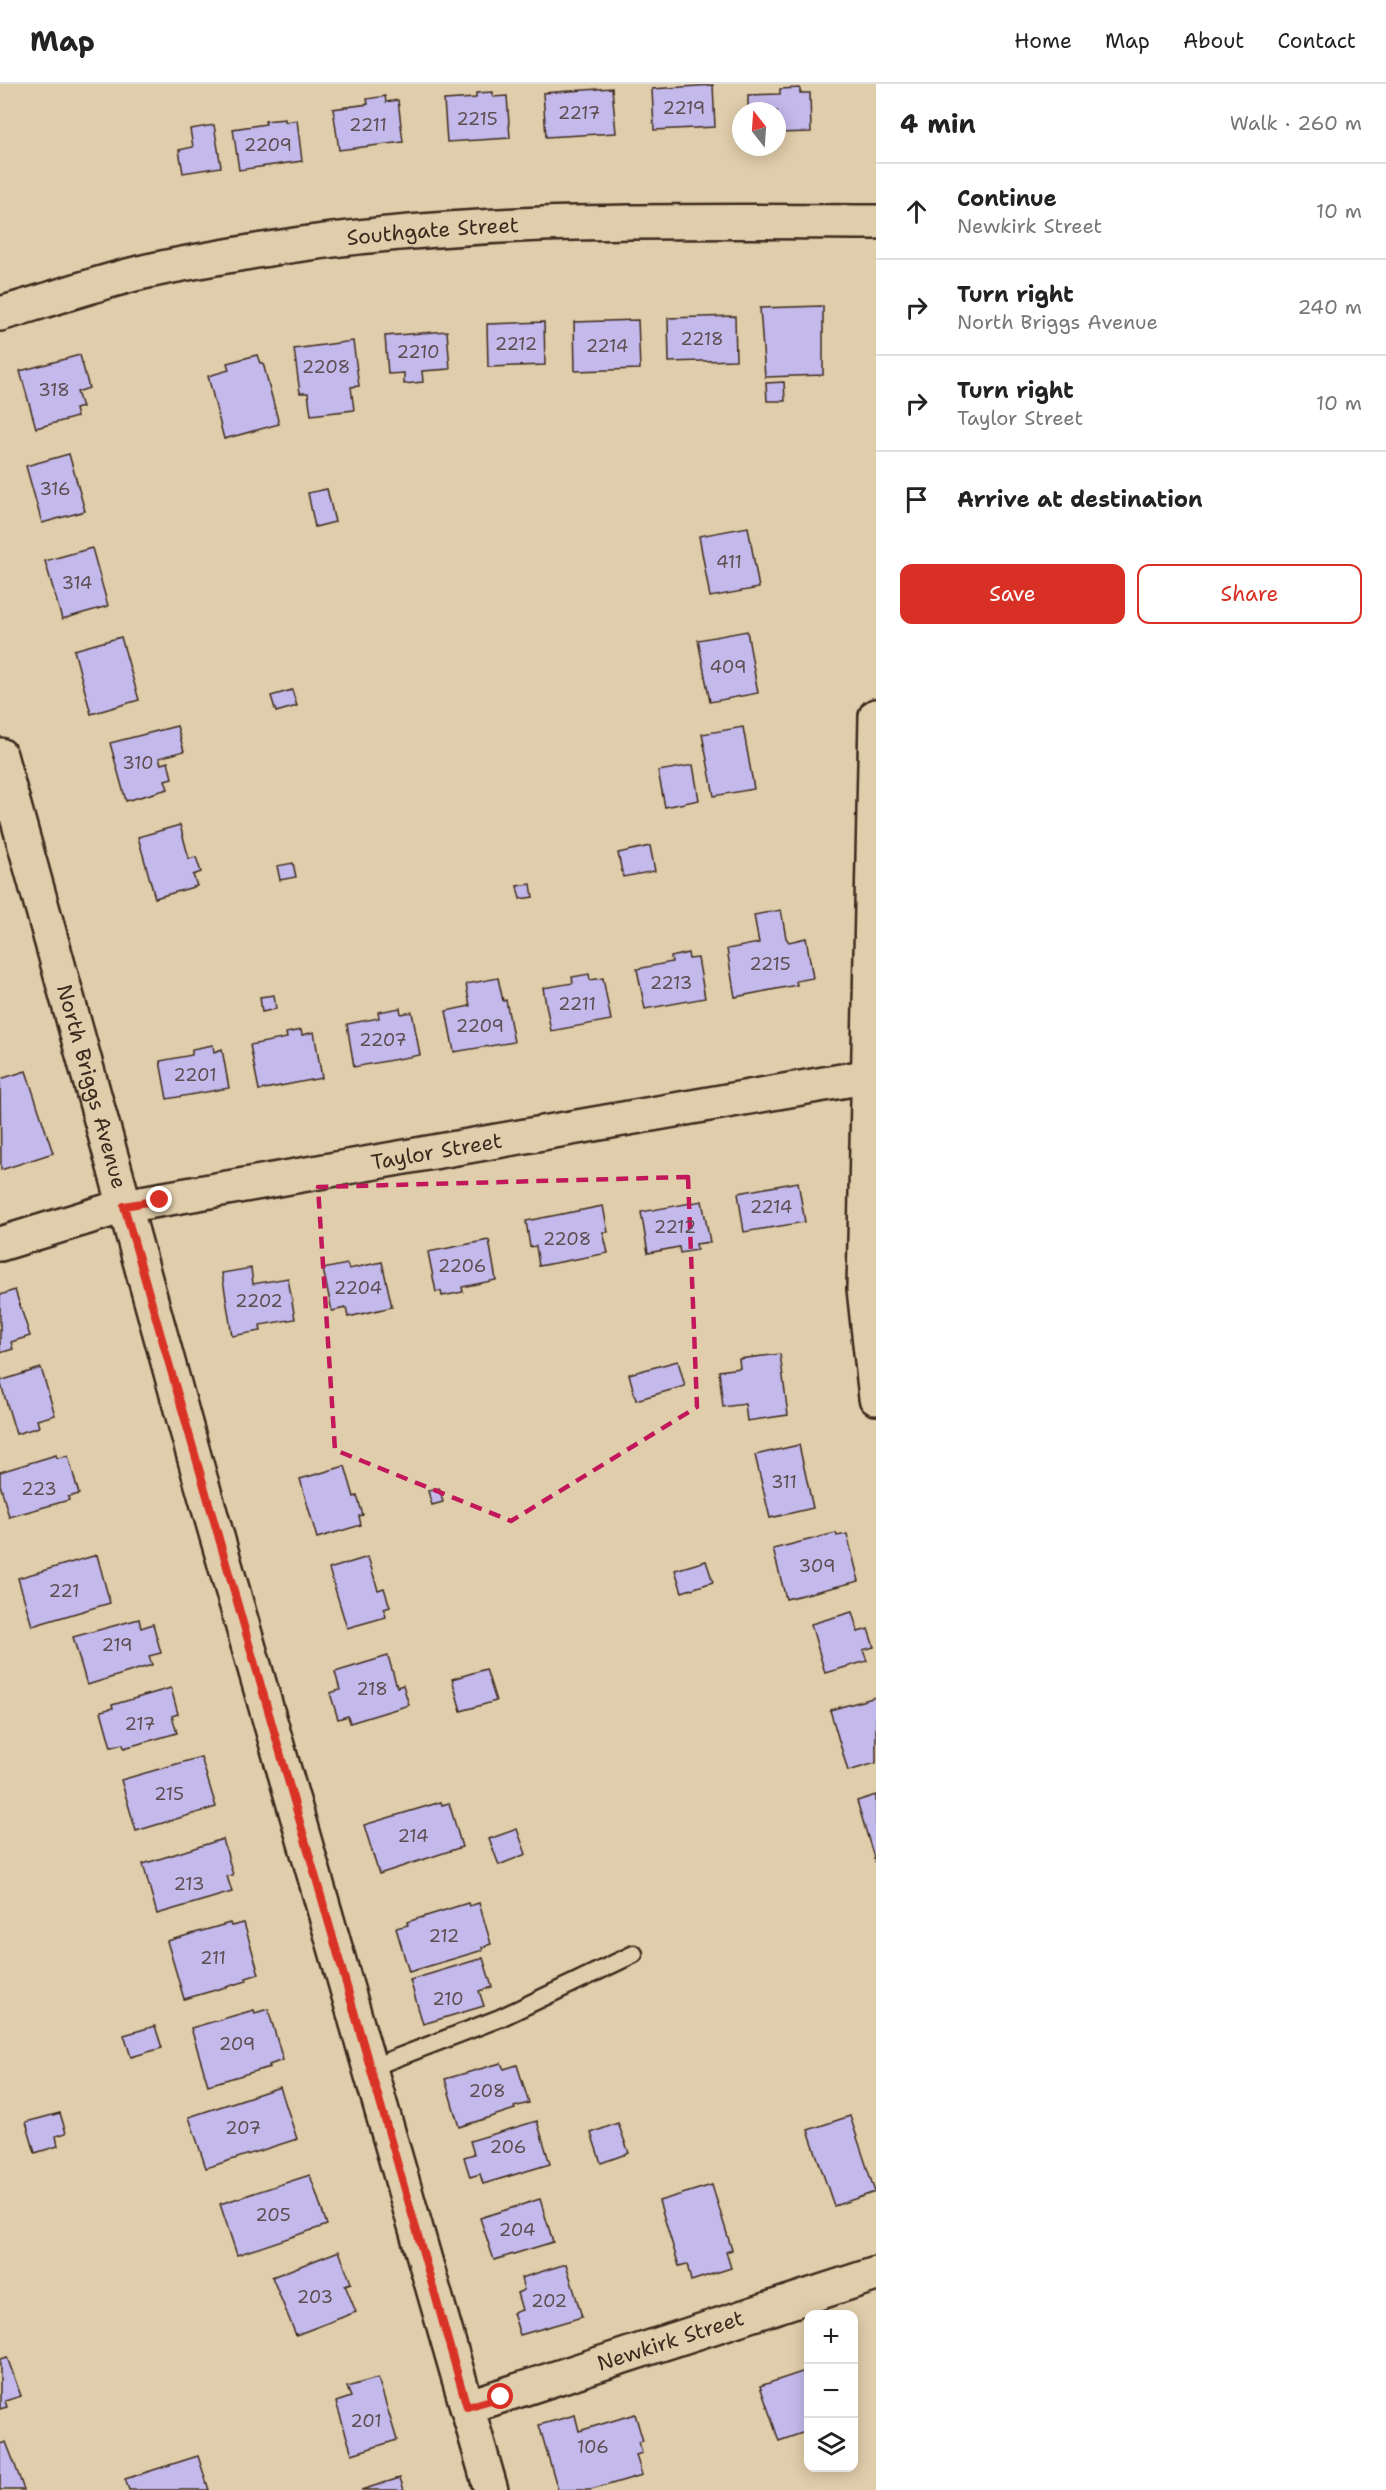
<!DOCTYPE html>
<html lang="en">
<head>
<meta charset="utf-8">
<style>
	:root { --surface:#fff; --page:#f2f2f2; --text:#222; --muted:#767676; --line:#e0e0e0; --accent:#d93025 }
	body { margin:0; font-family:"Shantell Sans",sans-serif; background:var(--page); color:var(--text) }
	.controls { position:absolute; right:18px; bottom:18px; display:grid; overflow:hidden; border-radius:12px; box-shadow:0 3px 15px #0003 }
	.controls button { width:54px; height:54px; display:grid; place-items:center; padding:0; border:0; border-bottom:2px solid var(--line); background:var(--surface); color:var(--text); font:30px sans-serif }
	.compass { position:absolute; left:732px; top:18px; width:54px; height:54px; border-radius:50%; background:var(--surface); box-shadow:0 3px 15px #0003; rotate:343deg }
	.stop { position:absolute; width:18px; height:18px; margin:-14px; border:4px solid #d93025; border-radius:50%; background:#fff }
	.stop.end { background:#d93025; border-color:#fff; box-shadow:0 2px 6px #0008 }
	.list { margin:0; padding:0; list-style:none }
	h2 { display:flex; justify-content:space-between; align-items:center; height:78px; margin:0; padding:0 24px; font-size:26px }
	h2 small { font-size:20px; font-weight:400; color:var(--muted) }
	.list li { display:grid; grid-template-columns:39px 1fr auto; gap:18px; align-items:center; box-sizing:border-box; height:96px; padding:0 24px; border-top:2px solid var(--line) }
	.list b { display:block; font-size:22px; white-space:nowrap }
	.list p { margin:0; font-size:20px; white-space:nowrap; color:var(--muted) }
	.list em { font-size:20px; font-style:normal; color:var(--muted) }
	.actions { display:flex; gap:12px; padding:18px 24px }
	.actions a { flex:1; padding:14px 0; border:2px solid var(--accent); border-radius:12px; text-align:center; font-size:21px; color:var(--accent) }
	.actions .main { background:var(--accent); color:#fff }
	.icon { flex:none; width:33px; height:33px; fill:none; stroke:currentColor; stroke-width:2; stroke-linecap:round; stroke-linejoin:round }
	.map { position:relative; flex:none; width:876px; height:2406px; overflow:hidden }
	header { display:flex; align-items:center; gap:36px; box-sizing:border-box; height:84px; padding:0 30px; background:var(--surface); border-bottom:2px solid var(--line) }
	header strong { font-size:28px }
	nav { display:flex; gap:33px; margin-inline-start:auto; font-size:21px }
	main { display:flex }
	aside { flex:1; background:var(--surface) }
	.map>svg:first-child { display:block }
</style>
</head>
<body>
<header>
<strong>Map</strong>
<nav><a>Home</a><a>Map</a><a>About</a><a>Contact</a></nav>
</header>
<main>
<div class="map">
<svg width="876" height="2406" viewBox="0 0 876 2406">
	<rect width="100%" height="100%" fill="#e0cdab"/>
	<filter id="ink" filterUnits="userSpaceOnUse"><feTurbulence type="fractalNoise" baseFrequency=".0167" numOctaves="2"/><feDisplacementMap in="SourceGraphic" scale="12" xChannelSelector="R" yChannelSelector="G"/><feConvolveMatrix kernelMatrix="1 2 1 2 8 2 1 2 1" color-interpolation-filters="sRGB"/></filter>
	<g filter="url(#ink)">
		<g fill="#c4b9eb" stroke="#3b2a1e" stroke-width="1.5">
			<polygon points="713,1 715,43 654,46 652,5"/>
			<polygon points="612,4 616,49 546,53 543,9"/>
			<polygon points="800,4 800,9 810,9 811,48 777,49 777,27 748,27 748,11 780,10 780,5"/>
			<polygon points="493,8 493,13 507,12 510,54 447,58 444,16 476,14 476,9"/>
			<polygon points="385,12 386,18 398,16 403,58 339,66 333,25 368,20 367,15"/>
			<polygon points="285,35 285,38 297,36 302,77 239,86 233,45 266,40 265,37"/>
			<polygon points="214,41 221,83 183,89 179,66 193,63 190,45"/>
			<polygon points="823,222 823,291 765,293 760,224"/>
			<polygon points="735,232 736,276 669,278 668,234"/>
			<polygon points="638,236 640,285 575,287 574,238"/>
			<polygon points="544,238 545,281 488,283 487,240"/>
			<polygon points="447,247 450,285 422,287 423,298 404,300 404,289 388,290 385,252"/>
			<polygon points="353,257 359,302 351,303 354,326 311,331 308,309 300,309 294,265"/>
			<polygon points="80,271 89,304 77,308 82,323 75,325 77,333 36,344 20,287"/>
			<polygon points="257,271 260,279 263,279 279,340 224,355 208,292 229,286 227,279"/>
			<polygon points="784,298 785,317 767,317 766,299"/>
			<polygon points="69,370 85,427 42,439 26,382"/>
			<polygon points="327,405 335,438 315,443 308,409"/>
			<polygon points="748,443 759,504 710,513 699,452"/>
			<polygon points="92,464 108,522 62,535 45,477"/>
			<polygon points="747,547 758,609 710,618 698,556"/>
			<polygon points="121,553 139,616 91,630 74,566"/>
			<polygon points="292,606 297,622 276,628 271,612"/>
			<polygon points="177,642 184,667 159,674 161,680 168,678 172,694 165,696 168,705 126,717 110,659"/>
			<polygon points="743,643 754,705 714,712 702,650"/>
			<polygon points="693,681 699,716 665,723 658,687"/>
			<polygon points="180,741 189,775 196,773 201,788 193,791 197,802 155,814 138,753"/>
			<polygon points="650,762 655,787 623,793 618,769"/>
			<polygon points="293,779 296,793 280,796 277,782"/>
			<polygon points="531,800 533,813 520,815 517,802"/>
			<polygon points="781,826 786,854 789,858 806,854 813,894 796,897 797,901 735,913 727,865 759,859 754,831"/>
			<polygon points="688,869 689,875 698,874 705,914 645,925 637,885 672,878 671,873"/>
			<polygon points="589,890 590,896 603,894 611,936 551,947 543,904 573,899 572,893"/>
			<polygon points="498,894 503,917 506,916 514,958 454,968 446,927 470,922 466,900"/>
			<polygon points="274,911 276,925 262,928 260,913"/>
			<polygon points="400,924 401,930 412,928 420,971 354,983 347,940 379,934 378,928"/>
			<polygon points="301,946 302,951 314,948 322,994 259,1006 250,961 287,954 286,949"/>
			<polygon points="213,961 214,968 222,965 229,1004 167,1015 160,977 192,971 192,965"/>
			<polygon points="26,987 53,1069 1,1086 0,995"/>
			<polygon points="798,1098 805,1138 744,1148 738,1109"/>
			<polygon points="702,1117 710,1158 696,1160 697,1166 680,1169 679,1163 648,1169 641,1128"/>
			<polygon points="603,1122 608,1148 603,1148 608,1169 539,1182 536,1162 530,1163 526,1137"/>
			<polygon points="489,1156 496,1196 462,1203 463,1208 442,1212 441,1207 436,1208 428,1168"/>
			<polygon points="382,1178 392,1223 348,1233 346,1224 332,1227 323,1185 347,1180 349,1185"/>
			<polygon points="251,1184 253,1200 288,1194 295,1235 260,1241 261,1247 232,1252 222,1189"/>
			<polygon points="15,1206 30,1252 11,1258 13,1265 0,1269 0,1211"/>
			<polygon points="780,1270 788,1331 747,1337 745,1320 723,1323 719,1287 740,1284 739,1275"/>
			<polygon points="678,1277 685,1302 636,1316 629,1290"/>
			<polygon points="41,1284 55,1331 37,1336 39,1343 16,1350 0,1297"/>
			<polygon points="799,1361 813,1424 770,1434 755,1371"/>
			<polygon points="56,1371 57,1374 68,1372 79,1410 68,1413 69,1416 9,1433 0,1400 0,1388"/>
			<polygon points="345,1382 354,1413 357,1412 363,1431 359,1432 361,1441 317,1454 300,1395"/>
			<polygon points="439,1404 443,1418 432,1421 428,1407"/>
			<polygon points="836,1449 837,1452 847,1450 859,1497 786,1515 773,1465"/>
			<polygon points="97,1471 110,1519 32,1542 18,1494"/>
			<polygon points="368,1473 378,1506 384,1504 390,1523 384,1525 386,1533 347,1544 329,1485"/>
			<polygon points="706,1477 713,1498 682,1508 675,1486"/>
			<polygon points="852,1528 858,1548 868,1545 874,1563 863,1566 867,1577 825,1589 811,1540"/>
			<polygon points="139,1535 141,1544 153,1540 161,1569 149,1572 152,1581 87,1601 73,1553"/>
			<polygon points="388,1572 397,1603 403,1601 409,1621 350,1639 348,1632 338,1635 330,1609 340,1606 335,1588"/>
			<polygon points="486,1585 496,1617 461,1627 452,1595"/>
			<polygon points="171,1604 178,1630 172,1632 177,1649 124,1664 123,1660 111,1663 101,1627 113,1624 112,1621"/>
			<polygon points="876,1613 876,1679 848,1687 830,1626"/>
			<polygon points="201,1673 216,1723 136,1747 121,1696"/>
			<polygon points="876,1711 876,1776 875,1777 857,1717"/>
			<polygon points="441,1718 442,1721 449,1719 462,1763 379,1790 364,1741"/>
			<polygon points="517,1745 526,1770 499,1781 489,1755"/>
			<polygon points="223,1755 233,1791 227,1792 232,1808 157,1830 143,1780"/>
			<polygon points="468,1819 469,1822 479,1819 491,1860 482,1863 483,1866 409,1888 396,1844 408,1841 407,1838"/>
			<polygon points="230,1839 231,1842 244,1839 259,1890 246,1894 247,1897 184,1915 167,1857"/>
			<polygon points="483,1874 492,1903 479,1907 484,1922 423,1940 410,1896"/>
			<polygon points="268,1925 283,1976 269,1981 270,1983 208,2001 191,1944 254,1926 255,1929"/>
			<polygon points="155,1942 162,1964 131,1973 124,1951"/>
			<polygon points="501,1979 504,1985 517,1981 529,2019 514,2023 515,2025 459,2043 445,1995"/>
			<polygon points="280,2003 297,2055 206,2084 189,2033"/>
			<polygon points="60,2029 66,2049 56,2052 58,2062 35,2069 26,2038"/>
			<polygon points="850,2032 875,2108 834,2122 808,2046"/>
			<polygon points="537,2037 550,2080 483,2100 480,2090 470,2093 464,2073 474,2070 470,2057"/>
			<polygon points="618,2039 629,2069 601,2079 591,2049"/>
			<polygon points="310,2091 327,2141 237,2171 220,2120"/>
			<polygon points="712,2101 732,2166 726,2168 731,2184 691,2197 687,2180 679,2182 659,2117"/>
			<polygon points="540,2115 553,2158 494,2176 480,2134"/>
			<polygon points="339,2167 351,2199 345,2201 356,2228 296,2251 272,2193"/>
			<polygon points="566,2180 582,2233 520,2251 513,2229 522,2226 517,2209 524,2206 521,2194"/>
			<polygon points="7,2273 21,2312 5,2317 7,2323 0,2325 0,2275"/>
			<polygon points="808,2286 808,2347 779,2357 760,2302"/>
			<polygon points="378,2294 397,2356 352,2370 336,2318 351,2313 347,2303"/>
			<polygon points="635,2330 643,2357 639,2358 642,2369 636,2371 642,2391 591,2406 558,2406 539,2341 575,2331 579,2347"/>
			<polygon points="6,2358 15,2381 24,2406 0,2406 0,2360"/>
			<polygon points="198,2372 209,2406 129,2406 125,2395"/>
			<polygon points="400,2394 404,2406 361,2406"/>
		</g>
		<g fill="none" stroke-linecap="round" stroke-linejoin="round">
			<defs>
				<polyline id="service" points="370,1984 500,1934 634,1870"/>
				<g id="minor">
					<path id="s1" d="M 0,230 C 46,217 93,200 139,189 C 182,179 226,172 269,165 C 469,133 674,137 876,138"/>
					<polyline points="876,632 864,1205 876,1314"/>
					<path id="s2" d="M 0,671 L 199,1390 L 491,2406"/>
					<path id="s3" d="M 0,1160 L 124,1122 L 876,991"/>
					<path id="s4" d="M 467,2323 L 876,2190"/>
				</g>
			</defs>
			<use href="#service" stroke="#3b2a1e" stroke-width="21"/>
			<use href="#minor" stroke="#3b2a1e" stroke-width="38"/>
			<use href="#service" stroke="#e0cdab" stroke-width="16"/>
			<use href="#minor" stroke="#e0cdab" stroke-width="33"/>
		</g>
	</g>
	<g fill="none" stroke-linecap="round" stroke-linejoin="round" filter="url(#ink)">
		<polyline stroke="#d93025" stroke-width="8" points="160,1116 124,1122 467,2323 501,2313"/>
	</g>
	<path fill="none" stroke="#c2185b" stroke-width="4.5" stroke-dasharray="12 8" stroke-linejoin="round" d="M 688,1093 L 697,1323 L 511,1437 L 335,1366 L 318,1103 Z"/>
	<g text-anchor="middle" stroke-width="6" stroke-linejoin="round" paint-order="stroke">
		<g font-size="18" fill="#5d4e51">
			<text x="684" y="30">2219</text>
			<text x="579" y="35">2217</text>
			<text x="477" y="41">2215</text>
			<text x="368" y="47">2211</text>
			<text x="268" y="67">2209</text>
			<text x="702" y="261">2218</text>
			<text x="516" y="266">2212</text>
			<text x="607" y="268">2214</text>
			<text x="418" y="274">2210</text>
			<text x="326" y="289">2208</text>
			<text x="54" y="312">318</text>
			<text x="55" y="411">316</text>
			<text x="729" y="484">411</text>
			<text x="77" y="505">314</text>
			<text x="728" y="589">409</text>
			<text x="138" y="685">310</text>
			<text x="770" y="886">2215</text>
			<text x="671" y="905">2213</text>
			<text x="577" y="926">2211</text>
			<text x="480" y="948">2209</text>
			<text x="383" y="962">2207</text>
			<text x="195" y="997">2201</text>
			<text x="771" y="1129">2214</text>
			<text x="675" y="1149">2212</text>
			<text x="567" y="1161">2208</text>
			<text x="462" y="1188">2206</text>
			<text x="358" y="1210">2204</text>
			<text x="259" y="1223">2202</text>
			<text x="784" y="1404">311</text>
			<text x="39" y="1411">223</text>
			<text x="817" y="1488">309</text>
			<text x="64" y="1513">221</text>
			<text x="117" y="1567">219</text>
			<text x="372" y="1611">218</text>
			<text x="140" y="1646">217</text>
			<text x="169" y="1716">215</text>
			<text x="413" y="1758">214</text>
			<text x="189" y="1806">213</text>
			<text x="444" y="1858">212</text>
			<text x="213" y="1880">211</text>
			<text x="448" y="1921">210</text>
			<text x="237" y="1966">209</text>
			<text x="487" y="2013">208</text>
			<text x="243" y="2050">207</text>
			<text x="508" y="2069">206</text>
			<text x="273" y="2137">205</text>
			<text x="517" y="2152">204</text>
			<text x="315" y="2219">203</text>
			<text x="549" y="2223">202</text>
			<text x="366" y="2343">201</text>
			<text x="593" y="2369">106</text>
		</g>
		<g font-size="21" fill="#3b2a1e" stroke="#e0cdab">
			<text dy="7" stroke="none"><textPath href="#s1" startOffset="442">Southgate Street</textPath></text>
			<text dy="7" stroke="none"><textPath href="#s2" startOffset="344">North Briggs Avenue</textPath></text>
			<text dy="7" stroke="none"><textPath href="#s3" startOffset="447">Taylor Street</textPath></text>
			<text dy="7" stroke="none"><textPath href="#s4" startOffset="214">Newkirk Street</textPath></text>
		</g>
	</g>
</svg>
<div class="controls">
<button>+</button>
<button>−</button>
<button><svg class="icon" aria-label="layers" viewBox="0 0 24 24"><path d="M12 4l9 5-9 5-9-5zM3 14l9 5 9-5"/></svg></button>
</div>
<svg class="compass" viewBox="-18 -18 36 36"><path d="M0-13l5 13h-10z" fill="#e53935"/><path d="M0 13l5-13h-10z" fill="#767676"/></svg>
<div class="stop" style="left:501px;top:2313px"></div>
<div class="stop end" style="left:160px;top:1116px"></div>
</div>
<aside>
<h2>4 min<small>Walk · 260 m</small></h2>
<ul class="list">
<li><svg class="icon" aria-label="ahead" viewBox="0 0 24 24"><path d="M12 20V5M6 11l6-6 6 6"/></svg><div><b>Continue</b><p>Newkirk Street</p></div><em>10 m</em></li>
<li><svg class="icon" aria-label="right" viewBox="0 0 24 24"><path d="M7 20v-9h11M14 6l5 5-5 5"/></svg><div><b>Turn right</b><p>North Briggs Avenue</p></div><em>240 m</em></li>
<li><svg class="icon" aria-label="right" viewBox="0 0 24 24"><path d="M7 20v-9h11M14 6l5 5-5 5"/></svg><div><b>Turn right</b><p>Taylor Street</p></div><em>10 m</em></li>
<li><svg class="icon" aria-label="arrive" viewBox="0 0 24 24"><path d="M6 21V4h12l-3 4 3 4H6"/></svg><div><b>Arrive at destination</b></div></li>
</ul>
<div class="actions"><a class="main">Save</a><a>Share</a></div>
</aside>
</main>
</body>
</html>
